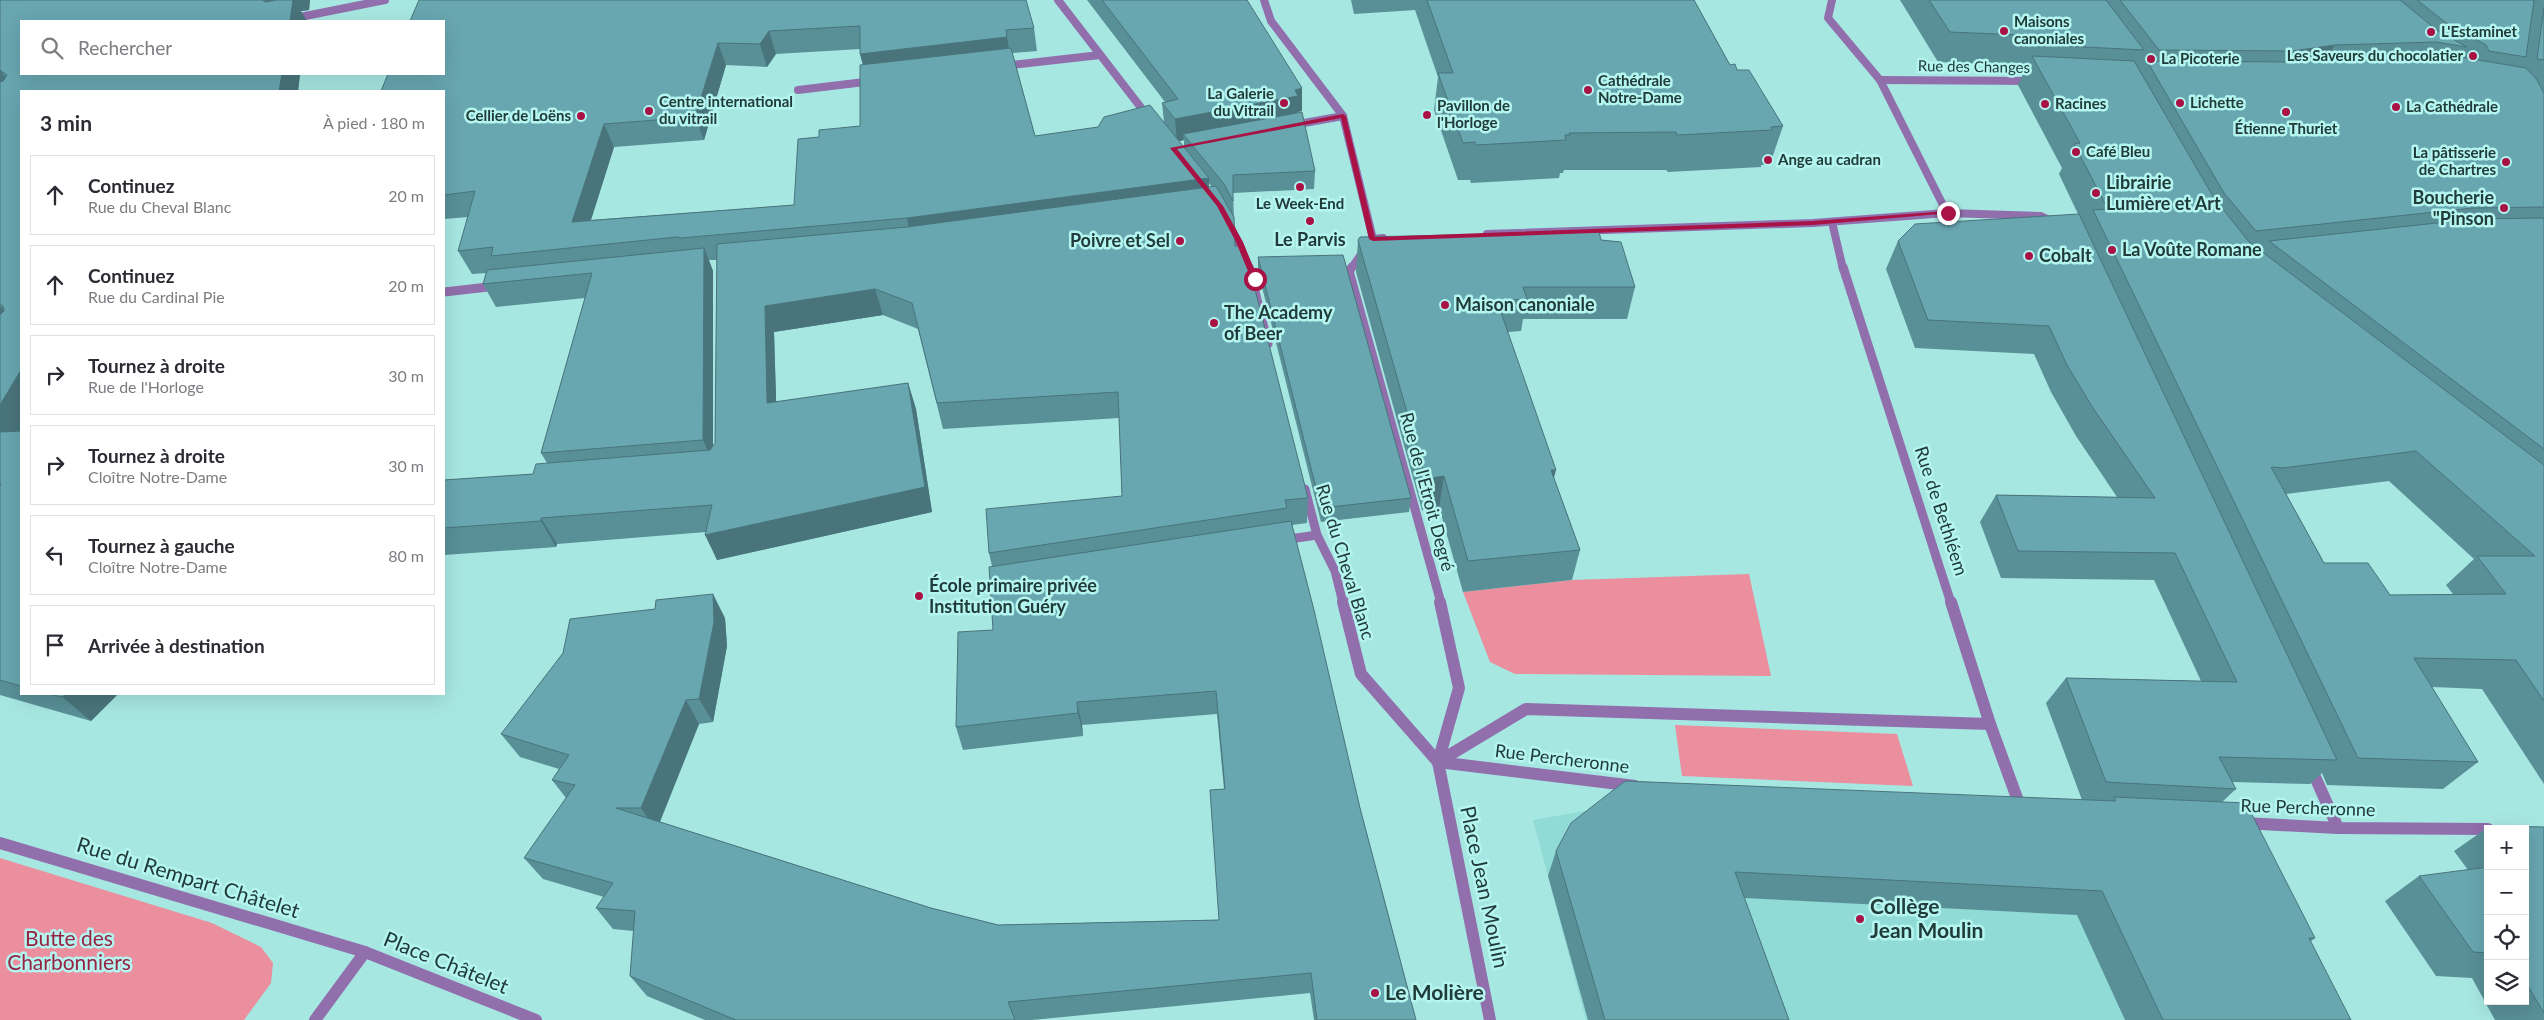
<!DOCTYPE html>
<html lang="fr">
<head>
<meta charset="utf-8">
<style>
	:root { --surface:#fff; --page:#f2f2f3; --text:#2b2b33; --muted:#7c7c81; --line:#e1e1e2 }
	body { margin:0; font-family:Lato,sans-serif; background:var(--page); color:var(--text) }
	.controls { position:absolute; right:15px; bottom:15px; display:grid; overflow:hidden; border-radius:0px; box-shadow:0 5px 20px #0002 }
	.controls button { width:45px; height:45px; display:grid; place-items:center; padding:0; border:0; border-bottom:1px solid var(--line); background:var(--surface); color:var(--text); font:25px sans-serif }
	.stop { position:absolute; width:15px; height:15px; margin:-11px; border:4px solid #a81245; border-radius:50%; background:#fff }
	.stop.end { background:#a81245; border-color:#fff; box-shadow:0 1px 5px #0008 }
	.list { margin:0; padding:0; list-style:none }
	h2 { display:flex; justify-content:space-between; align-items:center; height:65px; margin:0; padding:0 20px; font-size:21px }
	h2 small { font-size:16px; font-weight:400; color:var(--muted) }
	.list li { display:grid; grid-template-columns:32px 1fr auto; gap:15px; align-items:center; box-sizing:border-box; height:80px; margin:0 10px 10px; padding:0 10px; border:1px solid var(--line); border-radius:0px }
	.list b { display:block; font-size:19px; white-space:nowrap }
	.list p { margin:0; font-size:16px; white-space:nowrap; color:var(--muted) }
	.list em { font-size:16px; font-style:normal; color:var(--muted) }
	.icon { flex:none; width:28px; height:28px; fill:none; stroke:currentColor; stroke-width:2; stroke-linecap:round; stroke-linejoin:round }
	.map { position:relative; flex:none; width:2544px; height:1020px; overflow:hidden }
	.search { position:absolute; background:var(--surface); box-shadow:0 5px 20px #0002; left:20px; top:20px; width:425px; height:55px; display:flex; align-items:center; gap:12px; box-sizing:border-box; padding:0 18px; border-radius:0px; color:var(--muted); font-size:19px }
	.panel { position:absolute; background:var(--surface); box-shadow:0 5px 20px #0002; left:20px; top:90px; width:425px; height:605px; border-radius:0px }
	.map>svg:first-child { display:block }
</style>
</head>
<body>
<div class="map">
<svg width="2544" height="1020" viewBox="0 0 2544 1020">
	<rect width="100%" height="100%" fill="#a7e7e2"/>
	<polygon fill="#91dbd6" points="1607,807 2119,828 2209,1020 1586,1020 1533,820"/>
	<g fill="#eb8e9d">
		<polygon points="1749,574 1771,676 1515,674 1490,662 1463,592 1572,580"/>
		<polygon points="1675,725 1897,734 1913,786 1682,776"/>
		<polygon points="0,858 212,923 261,947 273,963 271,983 244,1020 0,1020"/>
	</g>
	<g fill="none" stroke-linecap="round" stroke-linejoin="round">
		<g stroke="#916eac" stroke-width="8">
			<polyline points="1002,66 1100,55"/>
			<polyline points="798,90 873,81"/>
		</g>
		<g stroke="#916eac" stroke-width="8">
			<polyline points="1264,0 1271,21 1343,116 1373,239 1383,238"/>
			<polyline points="1880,80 2034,81"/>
			<polyline points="1293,125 1343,116"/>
			<polyline points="1947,213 2041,216 2051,221"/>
			<polyline points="1832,222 1843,269"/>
			<polyline points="1487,234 1813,223 1947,213 1880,80 1828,18 1832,0"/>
			<polyline points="1351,269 1364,250"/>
		</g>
		<g stroke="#916eac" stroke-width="9">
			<polyline points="1352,267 1349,271 1441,603"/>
			<polyline points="1843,267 1951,603"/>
		</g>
		<g stroke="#916eac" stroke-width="12">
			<polyline points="1951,602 1990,724 2021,809"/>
			<polyline points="1438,762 1459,688 1440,602"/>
			<polyline points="1438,762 1635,786"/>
			<polyline points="1438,762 1526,709 1990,724"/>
			<polyline points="2311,768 2338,828"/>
			<polyline points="2243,823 2338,828 2488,829"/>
		</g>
		<g stroke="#916eac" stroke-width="8">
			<polyline points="1058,0 1149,118"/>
			<polyline points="280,21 385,0"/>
			<polyline points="1228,221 1250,269"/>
		</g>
		<g stroke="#916eac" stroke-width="9">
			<polyline points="1249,267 1268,344"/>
			<polyline points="444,292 497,286"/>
			<polyline points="1305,489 1317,535 1335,571 1343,603"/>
			<polyline points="1283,540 1317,535"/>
		</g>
		<g stroke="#916eac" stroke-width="12">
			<polyline points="1343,602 1361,674 1438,762 1490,1020"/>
			<polyline points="0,843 365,952"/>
			<polyline points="315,1020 365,952 536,1020"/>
		</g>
	</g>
	<g fill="#598f97" fill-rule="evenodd">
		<polygon points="0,0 310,0 309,10 301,11 21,21 21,74 300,74 298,91 21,91 21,694 118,694 91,721 0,695"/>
		<path d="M 1087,0 L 1247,0 L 1302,111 L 1297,112 L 1315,171 L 1314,189 L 1233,193 L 1235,246 L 1308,498 L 1307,523 L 1292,525 L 1360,808 L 1416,1020 L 1314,1020 L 1310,993 L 1032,1020 L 705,1020 L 647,996 L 630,976 L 634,931 L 613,929 L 596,908 L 604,897 L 543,879 L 524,858 L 566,798 L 552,780 L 559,769 L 520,757 L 501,734 L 725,618 L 727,646 L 713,722 L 699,724 L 660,822 L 931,908 L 998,925 L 1219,920 L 1224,789 L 1217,714 L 1082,725 L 1083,736 L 963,750 L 956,727 L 993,630 L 992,566 L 989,553 L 1122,496 L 1119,418 L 943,429 L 918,329 L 883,315 L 774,332 L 776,402 L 908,383 L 916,409 L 932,512 L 717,560 L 706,532 L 557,544 L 556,547 L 444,555 L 444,480 L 533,474 L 547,463 L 541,453 L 585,298 L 496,307 L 483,284 L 486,273 L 472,274 L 458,251 L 468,217 L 444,219 L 444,21 L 1034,28 L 1037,51 L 1012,53 L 1035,136 L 1164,122 L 1162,103 L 1165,102 ZM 860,49 L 860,54 L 863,65 L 860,126 L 819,137 L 794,205 L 591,220 L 614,147 L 704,140 L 726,65 L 767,67 L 776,54 ZM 1184,140 L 1184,148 L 1179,141 ZM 1209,183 L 1212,187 L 1209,187 ZM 709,260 L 717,260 L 715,443 L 713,446 L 713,271 Z"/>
		<polygon points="1351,0 1694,0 1730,65 1737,70 1783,126 1770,164 1761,165 1761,167 1668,172 1666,170 1564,170 1563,173 1560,173 1559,178 1471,183 1470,180 1458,180 1434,110 1438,77 1415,10 1354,14"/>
		<path d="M 1900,0 L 2544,0 L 2544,784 L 2482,689 L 2432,687 L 2478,762 L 2443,789 L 2327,785 L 2322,773 L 2310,784 L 2232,782 L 2236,789 L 2222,802 L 2315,938 L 2310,942 L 2351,1020 L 2125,1020 L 2077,915 L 1744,898 L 1789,1020 L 1588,1020 L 1548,876 L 1556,851 L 2082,800 L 2046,703 L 2066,678 L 2201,681 L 2154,580 L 2001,578 L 1980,522 L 1996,495 L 2117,497 L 2076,436 L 2051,392 L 2034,354 L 1915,348 L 1886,269 L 1898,241 L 2078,214 L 2059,174 L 2062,168 L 2018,85 L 2023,74 L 2012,74 L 2007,65 L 1938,62 ZM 2389,481 L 2474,559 L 2446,585 L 2453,594 L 2390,595 L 2324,563 L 2286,494 Z"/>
		<polygon points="1358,240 1635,287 1627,319 1523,319 1521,331 1508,332 1554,478 1580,550 1572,580 1463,592 1439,507 1422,510 1356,272"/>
		<polygon points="1258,257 1411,498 1409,512 1321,522 1258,271"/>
		<path d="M 2490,826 L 2544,827 L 2544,1020 L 2495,1020 L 2472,978 L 2436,976 L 2385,901 L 2419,876 L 2468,870 L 2454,851 ZM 2488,829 L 2525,829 L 2525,1001 L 2488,1001 Z"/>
	</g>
	<g fill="#49747b">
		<polygon points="261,0 310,0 309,10 301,11 307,21 290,21"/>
		<polygon points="769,31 776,54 767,67 760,44"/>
		<polygon points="1007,37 1011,60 866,76 860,54"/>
		<polygon points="718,43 726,65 704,140 695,117"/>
		<polygon points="2335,45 2316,74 2274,80 2292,51"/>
		<polygon points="0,70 20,96 0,102"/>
		<polygon points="282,74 300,74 298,91 279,91"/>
		<polygon points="1302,88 1302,111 1297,112 1297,119 1183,134 1184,140 1177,142 1175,119"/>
		<polygon points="604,124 614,147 583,245 572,222"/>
		<polygon points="1209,178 1209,202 912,241 907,218"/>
		<polygon points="704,248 713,271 713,463 703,440"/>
		<polygon points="875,289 883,315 774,332 777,429 767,403 765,306"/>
		<polygon points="0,306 20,328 0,331"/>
		<polygon points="21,370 21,438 0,450 0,405"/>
		<polygon points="908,383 916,409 932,512 717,560 705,535"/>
		<polygon points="1551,470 1556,470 1548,501"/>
		<polygon points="1444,476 1439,507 1422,510 1426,479"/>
		<polygon points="541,518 557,544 556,547 541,521"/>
		<polygon points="713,594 725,618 727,646 713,722 699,699"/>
		<polygon points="66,694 118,694 91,721 62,697"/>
		<polygon points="686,700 699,724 656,831 641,808"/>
		<polygon points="1077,702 1082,725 1083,736 1078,713"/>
	</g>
	<g fill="#68a6b0" stroke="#49747b" fill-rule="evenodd">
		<polygon points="0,0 262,0 266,2 276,0 293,0 290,21 21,21 21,74 282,74 279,91 21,91 21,370 0,405 0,315 4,311 3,306 0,304 0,82 3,81 7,75 0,70"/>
		<polygon points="419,0 1026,0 1034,28 1006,30 1007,37 860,54 860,26 769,31 760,44 718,43 695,117 604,124 572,222 794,205 798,139 819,137 819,130 860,126 860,65 1011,48 1035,136 1098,127 1104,117 1150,105 1209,178 907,218 681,238 677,237 491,256 493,247 458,251 475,191 444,195 444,91 381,91 388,74 444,74 444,21 410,21"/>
		<polygon points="1102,0 1247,0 1302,88 1295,90 1298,96 1175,119 1162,103 1178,99"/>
		<polygon points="1427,0 1694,0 1730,65 1735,64 1737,70 1749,70 1783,126 1771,127 1772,130 1677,135 1676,132 1569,133 1570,135 1565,135 1566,140 1476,145 1475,142 1463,143 1438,73 1453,73"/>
		<polygon points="1929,0 2106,0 2144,50 2026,44 2021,35 1950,32"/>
		<polygon points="2120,0 2400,0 2438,31 2467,47 2436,42 2335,45 2292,51 2159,50"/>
		<polygon points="2417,0 2534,0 2526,57 2489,51 2486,45 2445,22"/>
		<polygon points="2544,7 2544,60 2537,59"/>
		<polygon points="2436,53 2526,68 2537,80 2544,93 2544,207 2473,208 2256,231 2224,193 2147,61 2292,62 2335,56"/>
		<path d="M 2032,56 L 2134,61 L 2214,198 L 2249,242 L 2544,465 L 2544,701 L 2516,660 L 2414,658 L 2478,762 L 2358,758 L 2093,210 L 2108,209 L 2074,144 L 2080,143 ZM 2416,451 L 2535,556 L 2477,556 L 2506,594 L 2390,595 L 2368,563 L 2324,563 L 2271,467 L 2283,468 Z"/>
		<polygon points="1302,112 1315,171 1233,175 1233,201 1224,184 1183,134"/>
		<polygon points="1216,186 1234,217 1235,246 1244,246 1308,498 1285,500 1287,508 989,553 986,509 1122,496 1118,392 937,403 912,303 875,289 765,306 767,403 908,383 925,487 705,535 712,505 541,518 541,521 444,528 444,480 533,474 536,464 710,450 715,443 717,244 907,227"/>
		<polygon points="2079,214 2337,760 2219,757 2236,789 2106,782 2066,678 2237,682 2175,553 2018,551 1996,495 2155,498 2093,408 2067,365 2049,326 1928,320 1898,241 1915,224"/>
		<polygon points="2544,218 2544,449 2269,241 2474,219"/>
		<polygon points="1599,232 1601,240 1621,242 1635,287 1523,287 1527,299 1497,301 1556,470 1551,470 1580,550 1468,561 1444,476 1426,479 1358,240 1360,237"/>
		<polygon points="704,248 703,440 541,453 592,273 483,284 487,270"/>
		<polygon points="1343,255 1411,498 1321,508 1258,257"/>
		<polygon points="21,431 21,686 0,680 0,486 1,485 0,483 0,432"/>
		<polygon points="1291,521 1314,610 1360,808 1416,1020 1317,1020 1311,973 1008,1002 1015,1020 736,1020 630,976 635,911 596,908 613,883 524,858 575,785 552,780 569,755 501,734 563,653 570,619 655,609 656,600 713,594 714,622 699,699 686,700 641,808 616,808 931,908 998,925 1219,920 1210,790 1225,789 1216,691 1077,702 1078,713 956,727 958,632 993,630 989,567"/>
		<polygon points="49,694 66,694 62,697"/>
		<polygon points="1625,781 2116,801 2114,797 2246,803 2315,938 2309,938 2351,1020 2163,1020 2102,891 1735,872 1789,1020 1605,1020 1556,851 1571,823"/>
		<polygon points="2490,826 2544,827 2544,1013 2525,981 2525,829 2492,829"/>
		<polygon points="2488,867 2488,953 2473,952 2419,876"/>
	</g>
	<polygon fill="#a81245" points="1343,114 1346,116 1375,237 1813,221 1948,211 1951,213 1813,225 1373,241 1369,239 1341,118 1177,149 1223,206 1243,242 1258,279 1252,281 1236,242 1217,206 1170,148"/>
	<g fill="#a81245" stroke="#b4f5ef" stroke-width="2">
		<circle cx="2004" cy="31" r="5"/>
		<circle cx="2431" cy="32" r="5"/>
		<circle cx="2473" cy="56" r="5"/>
		<circle cx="2151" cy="59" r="5"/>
		<circle cx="1588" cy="90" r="5"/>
		<circle cx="1284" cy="103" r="5"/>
		<circle cx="2180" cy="103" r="5"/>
		<circle cx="2045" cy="104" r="5"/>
		<circle cx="2396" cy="107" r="5"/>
		<circle cx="649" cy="111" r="5"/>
		<circle cx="2286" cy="112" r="5"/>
		<circle cx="1427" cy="115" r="5"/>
		<circle cx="581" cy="116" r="5"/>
		<circle cx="2076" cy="152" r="5"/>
		<circle cx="1768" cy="160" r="5"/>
		<circle cx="2506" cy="162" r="5"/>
		<circle cx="1300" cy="187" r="5"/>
		<circle cx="2096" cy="193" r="5"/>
		<circle cx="2504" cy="208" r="5"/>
		<circle cx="1310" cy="221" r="5"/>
		<circle cx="1180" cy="241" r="5"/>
		<circle cx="2112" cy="250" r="5"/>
		<circle cx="2029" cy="256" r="5"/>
		<circle cx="1445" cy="305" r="5"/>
		<circle cx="1214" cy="323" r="5"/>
		<circle cx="919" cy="596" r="5"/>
		<circle cx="1860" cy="919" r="5"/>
		<circle cx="1375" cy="993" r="5"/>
	</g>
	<g text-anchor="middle" stroke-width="5" stroke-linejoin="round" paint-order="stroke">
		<g font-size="15" font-weight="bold" fill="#203b39" stroke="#b4f5ef" text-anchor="start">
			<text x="2014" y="27">Maisons<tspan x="2014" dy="17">canoniales</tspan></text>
			<text x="2441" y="37">L'Estaminet</text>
			<text x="2463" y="61" text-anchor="end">Les Saveurs du chocolatier</text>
			<text x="2161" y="64">La Picoterie</text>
			<text x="1598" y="86">Cathédrale<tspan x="1598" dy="17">Notre-Dame</tspan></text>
			<text x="1274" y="99" text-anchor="end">La Galerie<tspan x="1274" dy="17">du Vitrail</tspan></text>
			<text x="659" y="107">Centre international<tspan x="659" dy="17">du vitrail</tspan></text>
			<text x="2190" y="108">Lichette</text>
			<text x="2055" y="109">Racines</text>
			<text x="1437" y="111">Pavillon de<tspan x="1437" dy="17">l'Horloge</tspan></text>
			<text x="2406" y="112">La Cathédrale</text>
			<text x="571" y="121" text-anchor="end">Cellier de Loëns</text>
			<text x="2286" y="134" text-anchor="middle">Étienne Thuriet</text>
			<text x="2086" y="157">Café Bleu</text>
			<text x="2496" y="158" text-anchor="end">La pâtisserie<tspan x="2496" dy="17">de Chartres</tspan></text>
			<text x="1778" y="165">Ange au cadran</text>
			<text x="1300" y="209" text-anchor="middle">Le Week-End</text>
		</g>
		<g font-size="15" fill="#203b39" stroke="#b4f5ef">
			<text transform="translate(1974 67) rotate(1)" y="5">Rue des Changes</text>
		</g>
		<g font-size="18" font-weight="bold" fill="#203b39" stroke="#b4f5ef" text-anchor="start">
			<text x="2106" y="189">Librairie<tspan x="2106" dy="21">Lumière et Art</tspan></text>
			<text x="2494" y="204" text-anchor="end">Boucherie<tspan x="2494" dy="21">"Pinson</tspan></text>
			<text x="1310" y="246" text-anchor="middle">Le Parvis</text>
			<text x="1170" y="247" text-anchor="end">Poivre et Sel</text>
			<text x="2122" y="256">La Voûte Romane</text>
			<text x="2039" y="262">Cobalt</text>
			<text x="1455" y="311">Maison canoniale</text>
			<text x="1224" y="319">The Academy<tspan x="1224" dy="21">of Beer</tspan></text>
			<text x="929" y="592">École primaire privée<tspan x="929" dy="21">Institution Guéry</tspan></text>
		</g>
		<g font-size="18" fill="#203b39" stroke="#b4f5ef">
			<text transform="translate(1427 492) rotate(75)" y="6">Rue de l'Etroit Degré</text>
			<text transform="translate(1941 511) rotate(72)" y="6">Rue de Bethléem</text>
			<text transform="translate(1345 562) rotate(73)" y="6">Rue du Cheval Blanc</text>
			<text transform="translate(1562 759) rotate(7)" y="6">Rue Percheronne</text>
			<text transform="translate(2308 808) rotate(2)" y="6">Rue Percheronne</text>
		</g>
		<g font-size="21" fill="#203b39" stroke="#b4f5ef">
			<text transform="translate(188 878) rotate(17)" y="7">Rue du Rempart Châtelet</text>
			<text transform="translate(1484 887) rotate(78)" y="7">Place Jean Moulin</text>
			<text transform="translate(446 963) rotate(22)" y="7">Place Châtelet</text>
		</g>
		<g font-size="21" font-weight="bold" fill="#203b39" stroke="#b4f5ef" text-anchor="start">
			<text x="1870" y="914">Collège<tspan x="1870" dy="24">Jean Moulin</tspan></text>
			<text x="1385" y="1000">Le Molière</text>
		</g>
		<g font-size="21" fill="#972242" stroke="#b4f5ef">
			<text x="69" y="946">Butte des<tspan x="69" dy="24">Charbonniers</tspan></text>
		</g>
	</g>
</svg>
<div class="controls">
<button>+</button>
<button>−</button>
<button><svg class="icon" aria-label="locate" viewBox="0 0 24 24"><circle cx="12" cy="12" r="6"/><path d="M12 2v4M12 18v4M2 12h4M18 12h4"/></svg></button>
<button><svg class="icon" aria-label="layers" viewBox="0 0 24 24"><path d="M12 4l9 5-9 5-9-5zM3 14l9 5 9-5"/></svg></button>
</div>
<div class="stop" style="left:1255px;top:279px"></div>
<div class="stop end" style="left:1948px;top:213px"></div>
<div class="search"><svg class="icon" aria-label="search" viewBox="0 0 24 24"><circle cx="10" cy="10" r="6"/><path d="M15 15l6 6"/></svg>Rechercher</div>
<section class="panel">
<h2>3 min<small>À pied · 180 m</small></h2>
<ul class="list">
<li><svg class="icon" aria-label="ahead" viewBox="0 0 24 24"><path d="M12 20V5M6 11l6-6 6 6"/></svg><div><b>Continuez</b><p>Rue du Cheval Blanc</p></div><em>20 m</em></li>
<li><svg class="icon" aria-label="ahead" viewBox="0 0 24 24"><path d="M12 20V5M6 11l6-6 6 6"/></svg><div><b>Continuez</b><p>Rue du Cardinal Pie</p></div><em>20 m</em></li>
<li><svg class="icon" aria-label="right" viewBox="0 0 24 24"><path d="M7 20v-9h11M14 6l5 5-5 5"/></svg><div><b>Tournez à droite</b><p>Rue de l'Horloge</p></div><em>30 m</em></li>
<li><svg class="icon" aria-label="right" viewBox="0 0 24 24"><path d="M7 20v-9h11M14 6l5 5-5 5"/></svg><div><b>Tournez à droite</b><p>Cloître Notre-Dame</p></div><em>30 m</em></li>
<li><svg class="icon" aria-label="left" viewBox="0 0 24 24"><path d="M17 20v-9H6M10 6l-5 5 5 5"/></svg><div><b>Tournez à gauche</b><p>Cloître Notre-Dame</p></div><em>80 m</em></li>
<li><svg class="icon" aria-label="arrive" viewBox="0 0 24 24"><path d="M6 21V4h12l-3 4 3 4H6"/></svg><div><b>Arrivée à destination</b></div></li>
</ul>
</section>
</div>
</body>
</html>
